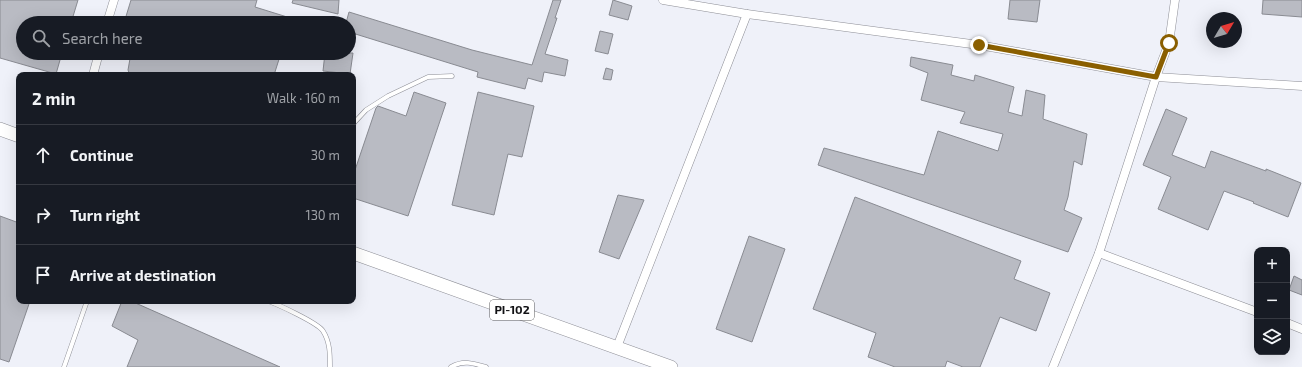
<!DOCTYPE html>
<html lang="en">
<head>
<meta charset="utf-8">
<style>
	:root { --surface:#171b24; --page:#20242c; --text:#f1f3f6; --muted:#9ea1a6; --line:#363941 }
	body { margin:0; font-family:"Exo 2",sans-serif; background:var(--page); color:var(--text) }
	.controls { position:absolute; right:12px; bottom:12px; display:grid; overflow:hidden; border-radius:8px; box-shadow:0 4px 16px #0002 }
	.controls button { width:36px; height:36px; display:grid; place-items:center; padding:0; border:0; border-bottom:1px solid var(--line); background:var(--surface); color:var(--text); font:20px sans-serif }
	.compass { position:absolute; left:1206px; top:12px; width:36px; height:36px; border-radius:50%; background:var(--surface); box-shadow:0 4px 16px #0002; rotate:52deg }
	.stop { position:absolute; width:12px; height:12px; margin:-9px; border:3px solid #8a5f00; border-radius:50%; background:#fff }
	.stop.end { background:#8a5f00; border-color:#fff; box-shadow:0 1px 4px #0008 }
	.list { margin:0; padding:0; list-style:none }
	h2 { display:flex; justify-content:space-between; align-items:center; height:52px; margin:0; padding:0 16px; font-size:17px }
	h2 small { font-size:13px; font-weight:400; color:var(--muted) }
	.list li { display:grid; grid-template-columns:26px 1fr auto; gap:12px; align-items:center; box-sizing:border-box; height:60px; padding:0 16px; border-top:1px solid var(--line) }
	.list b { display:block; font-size:15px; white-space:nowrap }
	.list em { font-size:13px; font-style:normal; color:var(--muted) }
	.icon { flex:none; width:22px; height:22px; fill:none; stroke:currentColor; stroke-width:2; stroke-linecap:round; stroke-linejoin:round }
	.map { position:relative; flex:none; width:1302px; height:367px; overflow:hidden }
	.search { position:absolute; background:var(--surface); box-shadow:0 4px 16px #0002; left:16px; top:16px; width:340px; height:44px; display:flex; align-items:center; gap:10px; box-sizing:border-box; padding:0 14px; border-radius:22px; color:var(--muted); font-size:15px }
	.panel { position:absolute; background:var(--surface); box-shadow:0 4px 16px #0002; left:16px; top:72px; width:340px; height:232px; border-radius:8px }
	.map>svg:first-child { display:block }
</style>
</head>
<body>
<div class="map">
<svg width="1302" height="367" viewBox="0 0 1302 367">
	<rect width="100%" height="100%" fill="#eff1f9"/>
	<g fill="#b9bbc3" stroke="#898b92">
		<polygon points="0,0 78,0 71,23 23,23 23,53 62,53 56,74 0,58"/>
		<polygon points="131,0 257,0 255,7 300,21 300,23 124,23"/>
		<polygon points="293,0 339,0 338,14 292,3"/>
		<polygon points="553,0 561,0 555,18 557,18 545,54 568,60 565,76 544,72 542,82 528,78 525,89 477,77 478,72 349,32 349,23 346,23 349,12 472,50 532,65"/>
		<polygon points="613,0 632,6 628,20 609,15"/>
		<polygon points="1010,0 1040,0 1037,22 1008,19"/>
		<polygon points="1263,0 1302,0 1302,17 1262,14"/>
		<polygon points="600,31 613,34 608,54 595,51"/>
		<polygon points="131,53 145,57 146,53 281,53 274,75 130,75 128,70"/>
		<polygon points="325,53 353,53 350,74 323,71"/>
		<polygon points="911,57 953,65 951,75 974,81 975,75 1014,87 1008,112 1022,116 1026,90 1045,95 1043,119 1087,134 1082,165 1074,161 1068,197 1064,210 1082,218 1068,252 818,165 824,148 924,175 938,131 998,151 1003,134 960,123 965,112 921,100 928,73 910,66"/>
		<polygon points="606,68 613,70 611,80 603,79"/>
		<polygon points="414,92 446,103 408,216 353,198 353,176 376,108 378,106 406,116"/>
		<polygon points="478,92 534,106 522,157 508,154 494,215 452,205"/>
		<polygon points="1166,109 1187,118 1172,155 1205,168 1211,151 1266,171 1266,169 1301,183 1288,217 1253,203 1254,202 1224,191 1208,230 1158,209 1171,177 1143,165"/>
		<polygon points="618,195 644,200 619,259 599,252"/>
		<polygon points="855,197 1021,261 1014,279 1050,293 1036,331 1000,317 980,367 963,367 947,361 945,367 895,367 868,357 876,333 813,309"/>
		<polygon points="0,216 19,223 19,301 30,301 9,362 0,359"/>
		<polygon points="749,236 785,249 752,342 716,329"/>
		<polygon points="1294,276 1302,280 1302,295 1289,290"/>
		<polygon points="122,301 131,301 280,367 127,367 138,340 112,326"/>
	</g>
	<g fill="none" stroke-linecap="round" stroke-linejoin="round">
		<defs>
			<g id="service">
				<polyline points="353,124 366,110 388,96 428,77 452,76"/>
				<path d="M 268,301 C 279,305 318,323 323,331 C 330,342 330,354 330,367"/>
				<polyline points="64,367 87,301"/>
				<path d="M 451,367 C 463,360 473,363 486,367"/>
			</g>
			<g id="minor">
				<polyline points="663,0 747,14 979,45 1156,77 1302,86"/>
				<polyline points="107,23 114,0"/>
				<polyline points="93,75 99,53"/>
				<polyline points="1099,253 1257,312"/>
				<polyline points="1287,323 1302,329"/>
				<polyline points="617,347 747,14"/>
				<polyline points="1053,367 1099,253 1156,77 1169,43 1175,0"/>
			</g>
			<g id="primary">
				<polyline points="0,129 19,136"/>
				<polyline points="353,253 671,367"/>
			</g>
		</defs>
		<use href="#service" stroke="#8d8e96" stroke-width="5"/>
		<use href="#minor" stroke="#8d8e96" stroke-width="9"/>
		<use href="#primary" stroke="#8d8e96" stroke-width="14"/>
		<use href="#service" stroke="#fff" stroke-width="4"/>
		<use href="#minor" stroke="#fff" stroke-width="8"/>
		<use href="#primary" stroke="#fff" stroke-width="13"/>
	</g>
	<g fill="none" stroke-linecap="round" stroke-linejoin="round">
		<polyline stroke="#8a5f00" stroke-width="5" points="979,45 1156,77 1169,43"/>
	</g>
	<g text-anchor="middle" stroke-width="3.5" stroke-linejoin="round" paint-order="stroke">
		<rect fill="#fff" stroke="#59595b" stroke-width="1" x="490" y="300" width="44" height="20" rx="3"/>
		<g font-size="12" font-weight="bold" fill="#121215">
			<text x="512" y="314">PI-102</text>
		</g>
	</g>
</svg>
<div class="controls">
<button>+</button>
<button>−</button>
<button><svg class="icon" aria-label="layers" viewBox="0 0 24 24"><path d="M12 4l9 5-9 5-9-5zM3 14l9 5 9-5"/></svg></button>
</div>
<svg class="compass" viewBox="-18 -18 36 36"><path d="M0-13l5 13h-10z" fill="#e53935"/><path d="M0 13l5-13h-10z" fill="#9ea1a6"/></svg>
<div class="stop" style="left:1169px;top:43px"></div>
<div class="stop end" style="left:979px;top:45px"></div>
<div class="search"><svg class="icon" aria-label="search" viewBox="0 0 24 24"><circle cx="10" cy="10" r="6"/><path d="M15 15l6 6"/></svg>Search here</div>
<section class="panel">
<h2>2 min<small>Walk · 160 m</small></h2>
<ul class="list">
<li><svg class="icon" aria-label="ahead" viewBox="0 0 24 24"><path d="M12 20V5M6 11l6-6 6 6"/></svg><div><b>Continue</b></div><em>30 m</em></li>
<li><svg class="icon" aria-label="right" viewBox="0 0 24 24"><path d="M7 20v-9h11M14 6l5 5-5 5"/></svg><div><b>Turn right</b></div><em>130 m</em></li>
<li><svg class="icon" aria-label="arrive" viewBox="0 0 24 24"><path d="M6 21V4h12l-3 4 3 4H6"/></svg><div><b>Arrive at destination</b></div></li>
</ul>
</section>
</div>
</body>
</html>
